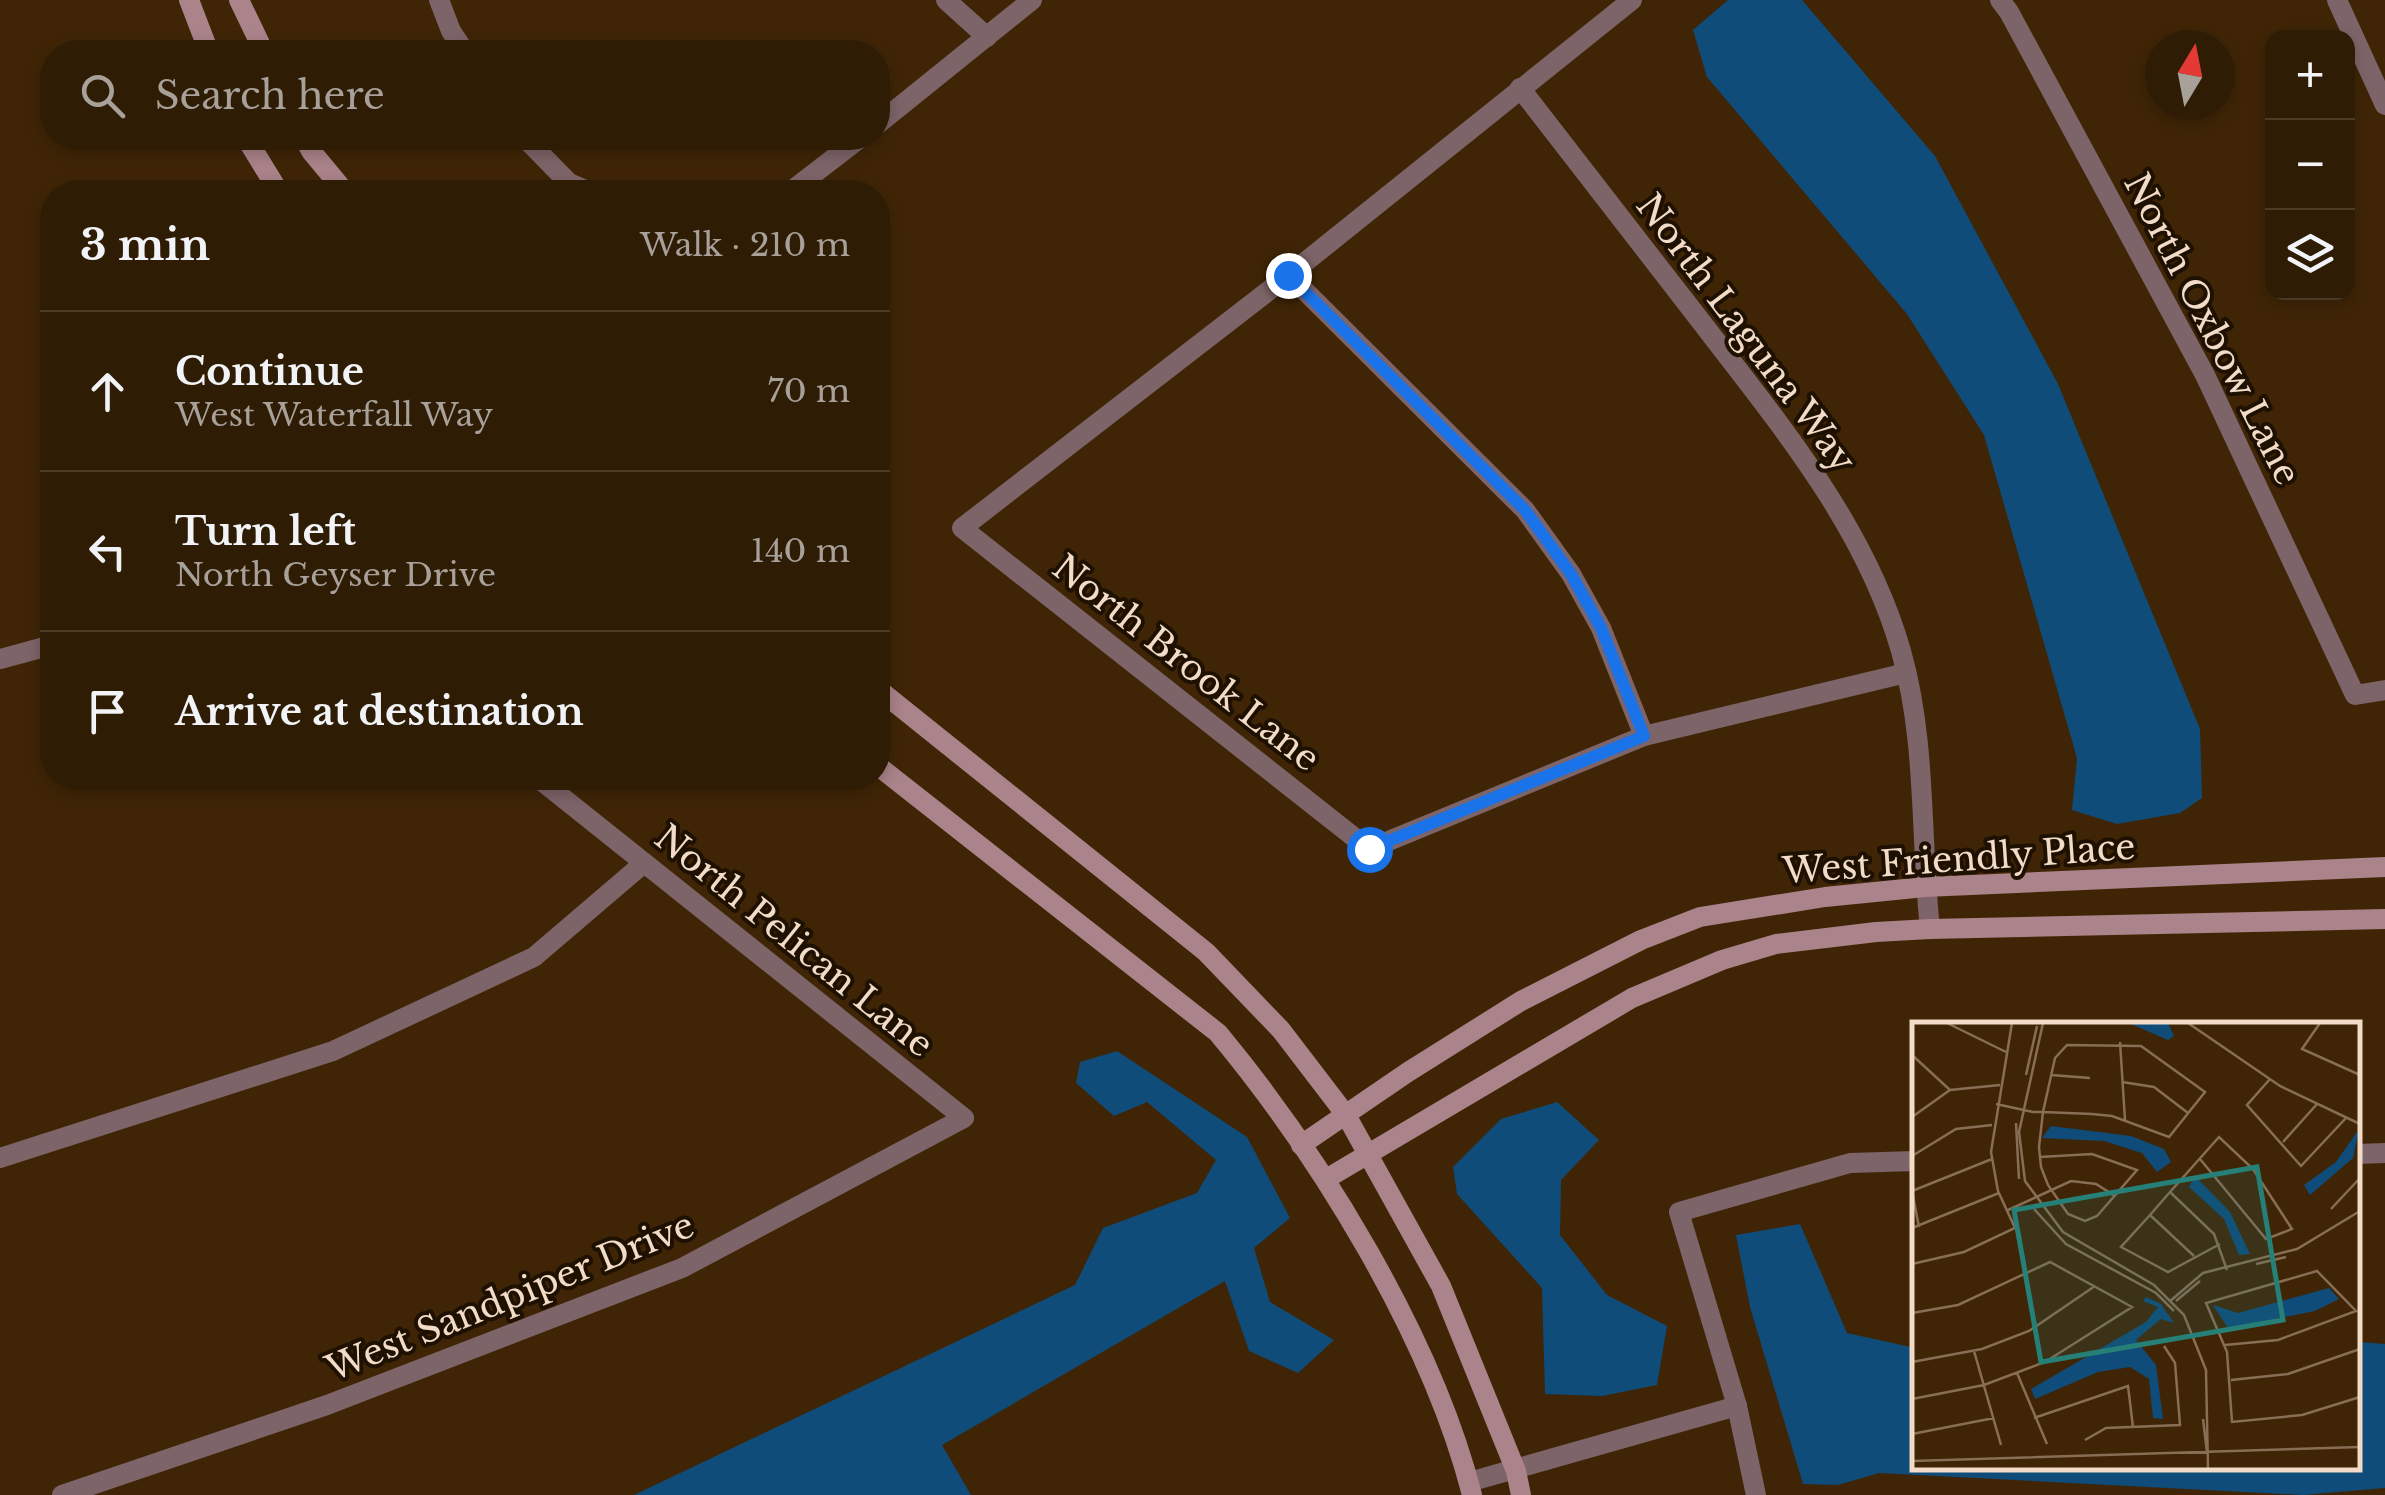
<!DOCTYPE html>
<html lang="en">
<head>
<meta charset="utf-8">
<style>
	:root { --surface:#2f1c04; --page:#37250e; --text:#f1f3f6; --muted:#a7a19a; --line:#4a3a26 }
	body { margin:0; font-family:"Libre Baskerville",serif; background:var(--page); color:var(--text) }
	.controls { position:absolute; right:30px; top:30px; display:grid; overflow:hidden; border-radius:20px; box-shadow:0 5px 15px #0003 }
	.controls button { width:90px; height:90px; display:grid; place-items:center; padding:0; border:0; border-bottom:2px solid var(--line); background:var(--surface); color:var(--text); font:50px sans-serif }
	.compass { position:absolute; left:2145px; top:30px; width:90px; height:90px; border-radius:50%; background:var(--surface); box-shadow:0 5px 15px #0003; rotate:10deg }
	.stop { position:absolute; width:30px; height:30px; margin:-22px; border:8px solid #1a73e8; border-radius:50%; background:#fff }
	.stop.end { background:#1a73e8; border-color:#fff; box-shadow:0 2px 10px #0008 }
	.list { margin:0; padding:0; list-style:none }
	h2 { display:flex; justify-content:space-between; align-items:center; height:130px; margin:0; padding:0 40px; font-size:42px }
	h2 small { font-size:32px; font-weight:400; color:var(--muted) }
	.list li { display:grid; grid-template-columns:65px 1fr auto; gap:30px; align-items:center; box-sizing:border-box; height:160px; padding:0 40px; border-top:2px solid var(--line) }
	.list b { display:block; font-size:38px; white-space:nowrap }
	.list p { margin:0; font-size:32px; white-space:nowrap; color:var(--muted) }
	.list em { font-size:32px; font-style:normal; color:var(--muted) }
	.icon { flex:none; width:55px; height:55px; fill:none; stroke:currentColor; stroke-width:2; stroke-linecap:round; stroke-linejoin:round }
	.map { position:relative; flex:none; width:2385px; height:1495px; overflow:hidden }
	.search { position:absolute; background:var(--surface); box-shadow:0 5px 15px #0003; left:40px; top:40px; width:850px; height:110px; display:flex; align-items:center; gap:25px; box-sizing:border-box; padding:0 35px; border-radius:40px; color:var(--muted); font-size:38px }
	.panel { position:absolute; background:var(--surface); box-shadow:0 5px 15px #0003; left:40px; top:180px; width:850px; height:610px; border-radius:40px }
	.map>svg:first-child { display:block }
</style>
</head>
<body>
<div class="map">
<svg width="2385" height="1495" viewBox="0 0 2385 1495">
	<rect width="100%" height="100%" fill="#3f2506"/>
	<g fill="#0f4c79">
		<polygon points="1728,0 1802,0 1935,156 2058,384 2200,729 2202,798 2180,813 2117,824 2072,810 2077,758 1984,435 1907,314 1707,77 1693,30"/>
		<polygon points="1117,1051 1247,1137 1290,1218 1254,1248 1270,1302 1334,1340 1298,1373 1249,1351 1225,1281 942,1445 971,1495 634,1495 1075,1285 1103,1228 1197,1193 1216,1160 1147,1102 1114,1116 1076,1083 1080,1062"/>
		<polygon points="1557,1102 1599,1140 1561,1180 1560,1235 1607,1295 1667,1326 1657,1385 1602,1396 1545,1394 1542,1288 1457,1194 1453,1167 1501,1119"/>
		<polygon points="1800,1224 1847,1333 1915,1348 1915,1468 2358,1468 2358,1342 2385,1344 2385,1488 2303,1495 1879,1473 1838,1485 1803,1484 1750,1307 1736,1235"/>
	</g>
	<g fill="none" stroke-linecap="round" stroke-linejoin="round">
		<g stroke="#7d6468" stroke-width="20">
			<polyline points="439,0 451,31 465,52"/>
			<polyline points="946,0 987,37"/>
			<polyline points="1632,0 1289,275 962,528 1369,849 1644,736 1906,673"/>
			<polyline points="2000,0 2009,12 2205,375 2355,695 2385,690"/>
			<polyline points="2337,0 2385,105"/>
			<path d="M 1520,88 C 1582,168 1644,248 1706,328 C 1782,427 1866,528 1901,651 C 1927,742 1920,836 1930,929"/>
			<polyline points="878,124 1032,0"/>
			<polyline points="525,138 569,183 590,192"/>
			<polyline points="790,192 860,138"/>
			<polyline points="1289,275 1525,510 1571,574 1601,628 1644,736"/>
			<polyline points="0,659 52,645"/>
			<polyline points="2358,1154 2385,1153"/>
			<polyline points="0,1158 333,1051 534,957 644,863"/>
			<polyline points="1469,1482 1737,1406"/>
			<polyline points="62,1495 327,1405 682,1268 964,1118 538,778"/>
			<polyline points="1756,1495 1737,1406 1679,1212 1850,1163 1915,1161"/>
		</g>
		<g stroke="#ab838a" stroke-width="20">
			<polyline points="189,0 209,52"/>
			<polyline points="239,0 264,52"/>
			<polyline points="246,138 279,192"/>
			<polyline points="304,138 311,151 345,192"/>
			<polyline points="878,689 1206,952 1281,1030 1346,1115 1441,1286 1516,1471 1521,1495"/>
			<path d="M 878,766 L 1218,1033 C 1321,1157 1432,1338 1472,1495"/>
			<polyline points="1301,1145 1408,1072 1521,1001 1641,940 1700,917 1825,897 1925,887 2385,867"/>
			<polyline points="1326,1179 1632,998 1722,960 1776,944 1876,932 1930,929 2385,919"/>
		</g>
	</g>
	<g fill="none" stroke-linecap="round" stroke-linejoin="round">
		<polyline stroke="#1a73e8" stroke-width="12" points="1288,275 1525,510 1571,574 1601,628 1644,736 1369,849"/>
	</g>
	<g text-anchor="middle" stroke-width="8" stroke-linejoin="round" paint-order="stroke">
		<g font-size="35" fill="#f2dcc8" stroke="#1f1102">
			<text transform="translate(2212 329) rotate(63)" y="12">North Oxbow Lane</text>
			<text transform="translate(1746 333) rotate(53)" y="12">North Laguna Way</text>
			<text transform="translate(1186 663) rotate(38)" y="12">North Brook Lane</text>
			<text transform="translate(1959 859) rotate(-4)" y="12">West Friendly Place</text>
			<text transform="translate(794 941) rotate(39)" y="12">North Pelican Lane</text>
			<text transform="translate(510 1297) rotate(-22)" y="12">West Sandpiper Drive</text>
		</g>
	</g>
	<g transform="translate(1912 1022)">
		<rect width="448" height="448" fill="#3f2506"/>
		<path d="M 149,1 L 256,1 L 262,14 L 256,18 L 219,2 ZM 139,104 L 219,114 L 252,127 L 259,140 L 245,150 L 230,131 L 192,119 L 130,116 ZM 447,107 L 441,136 L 398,173 L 392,163 L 424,140 ZM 283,154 L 318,190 L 338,232 L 327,233 L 312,197 L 277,165 ZM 417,266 L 427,277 L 403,289 L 316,306 L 301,283 L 326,291 ZM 234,275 L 249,282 L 262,301 L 249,297 L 224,318 L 244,343 L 251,397 L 241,396 L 237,357 L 218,345 L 186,350 L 123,377 L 119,367 L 234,300 L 246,285 L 231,279 Z" fill="#0f4c79"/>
		<path fill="none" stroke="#876e54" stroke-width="2.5" d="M 35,1 L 94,30M 131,1 L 107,110 L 113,159 L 151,210 L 242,263 L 272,293 L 294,348 L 296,447M 276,1 L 368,64 L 448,102M 408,1 L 390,27 L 448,53M 208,20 L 213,98M 0,33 L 38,68M 114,53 L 125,4M 139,53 L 178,56M 358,57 L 335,83 L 389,144 L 434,96M 210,60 L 242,65 L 276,91M 84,82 L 121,90 L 131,90 L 180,92 L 200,94 L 257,115 L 293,70 L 229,24 L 155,23 L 143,36 L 131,90 L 127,125 L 129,145 L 136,163 L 156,192 L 173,199 L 185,194 L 225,148 L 180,132 L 128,135M 0,95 L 38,68 L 88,63M 104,101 L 107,157M 371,120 L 405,82M 0,134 L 44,107 L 80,103M 288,137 L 354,217 L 380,207 L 341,147 L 307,115 L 258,170 L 238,193 L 209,225 L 256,250 L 308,222M 0,169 L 80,137M 0,169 L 7,205M 258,170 L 302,212 L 315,248M 122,187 L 154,222 L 244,271 L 262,289M 419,187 L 448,156M 94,189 L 159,159 L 184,162 L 203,174M 238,193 L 282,234M 0,206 L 87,171M 0,242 L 52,230 L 103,206 L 86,169 L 79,130 L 100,1M 344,242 L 374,235M 264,279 L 288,259M 257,280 L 291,251 L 385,227 L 448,189M 0,291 L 46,283 L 138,240 L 220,285 L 133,340 L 72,363 L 0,377M 313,323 L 366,318 L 444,289 L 405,249 L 294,281 L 315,330 L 320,400 L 390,393 L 448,375M 62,329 L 89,423M 0,340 L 70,327 L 117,309 L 183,264M 105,351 L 135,422M 319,358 L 376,352 L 448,327M 122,396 L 216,364 L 221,405M 291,397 L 295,430M 0,412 L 82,396M 173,418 L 194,406 L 268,403 L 263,341 L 252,324M 0,439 L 448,425"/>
		<path fill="#268077" fill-opacity="0.15" stroke="#268077" stroke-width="5" d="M 345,145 L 371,298 L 129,340 L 102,188 Z"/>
		<rect width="448" height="448" fill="none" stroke="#f2dcc8" stroke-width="5"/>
	</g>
</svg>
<div class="controls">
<button>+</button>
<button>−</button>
<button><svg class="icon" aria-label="layers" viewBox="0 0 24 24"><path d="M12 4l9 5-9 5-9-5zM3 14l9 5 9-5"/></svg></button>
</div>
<svg class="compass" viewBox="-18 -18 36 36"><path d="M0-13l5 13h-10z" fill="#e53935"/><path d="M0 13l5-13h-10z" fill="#a7a19a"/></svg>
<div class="stop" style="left:1369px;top:849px"></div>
<div class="stop end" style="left:1288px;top:275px"></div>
<div class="search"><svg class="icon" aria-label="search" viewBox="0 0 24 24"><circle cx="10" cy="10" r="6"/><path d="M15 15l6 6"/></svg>Search here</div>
<section class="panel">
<h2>3 min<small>Walk · 210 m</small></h2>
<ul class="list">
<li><svg class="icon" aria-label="ahead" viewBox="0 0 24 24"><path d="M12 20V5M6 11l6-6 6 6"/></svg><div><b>Continue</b><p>West Waterfall Way</p></div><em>70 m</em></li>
<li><svg class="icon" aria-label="left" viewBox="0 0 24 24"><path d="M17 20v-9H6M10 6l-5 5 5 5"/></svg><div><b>Turn left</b><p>North Geyser Drive</p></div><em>140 m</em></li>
<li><svg class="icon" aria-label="arrive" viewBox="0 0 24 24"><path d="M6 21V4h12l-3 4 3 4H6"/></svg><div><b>Arrive at destination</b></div></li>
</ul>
</section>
</div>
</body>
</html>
